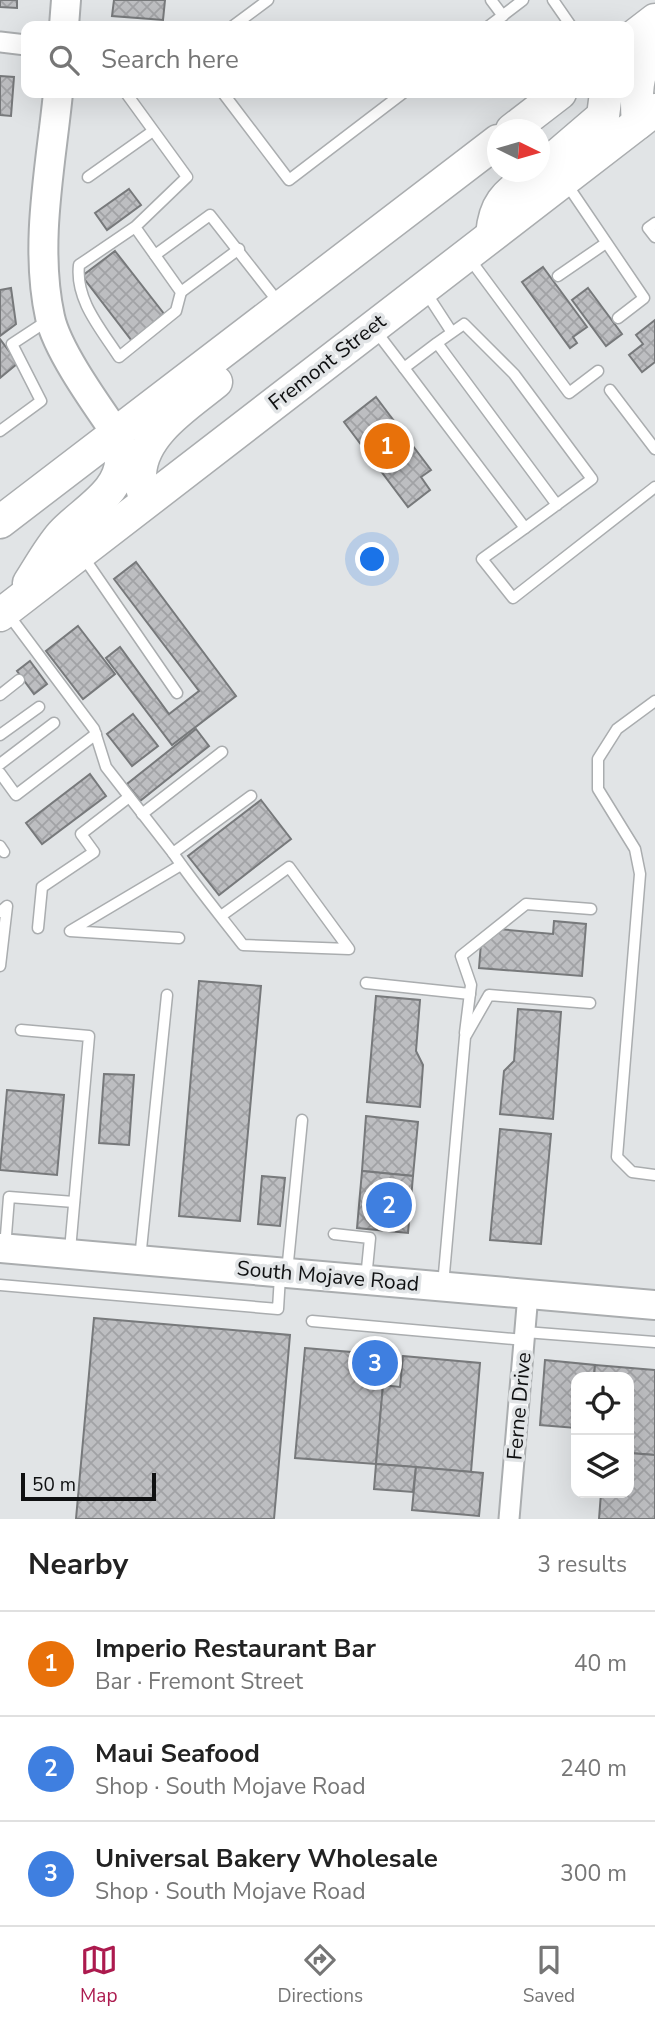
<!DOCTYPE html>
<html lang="en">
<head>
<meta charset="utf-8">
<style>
	:root { --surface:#fff; --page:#f2f2f2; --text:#222; --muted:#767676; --line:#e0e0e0; --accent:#ac1a4e }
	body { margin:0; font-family:"Nunito Sans",sans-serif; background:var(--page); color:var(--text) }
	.controls { position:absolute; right:21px; bottom:21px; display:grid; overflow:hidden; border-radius:14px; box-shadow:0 7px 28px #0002 }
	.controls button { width:63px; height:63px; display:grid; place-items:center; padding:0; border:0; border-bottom:2px solid var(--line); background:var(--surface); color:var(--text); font:35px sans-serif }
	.compass { position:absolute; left:487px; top:119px; width:63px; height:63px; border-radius:50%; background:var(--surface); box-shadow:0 7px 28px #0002; rotate:95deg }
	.scale { position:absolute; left:21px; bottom:18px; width:135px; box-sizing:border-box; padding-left:7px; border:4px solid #0f1011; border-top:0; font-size:19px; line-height:24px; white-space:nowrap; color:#0f1011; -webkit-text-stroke:5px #e1e4e6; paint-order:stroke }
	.you { position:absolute; left:373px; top:560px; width:24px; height:24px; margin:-18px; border:5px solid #fff; border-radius:50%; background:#1a73e8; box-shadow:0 0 0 10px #1a73e833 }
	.badge { display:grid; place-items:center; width:46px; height:46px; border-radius:50%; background:var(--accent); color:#fff; font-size:23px; font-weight:700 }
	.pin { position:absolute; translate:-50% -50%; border:4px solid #fff; box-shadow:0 2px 7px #0006 }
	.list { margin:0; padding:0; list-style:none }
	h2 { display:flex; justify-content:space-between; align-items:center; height:91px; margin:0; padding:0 28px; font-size:30px }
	h2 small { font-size:23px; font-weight:400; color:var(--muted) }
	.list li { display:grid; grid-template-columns:46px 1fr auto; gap:21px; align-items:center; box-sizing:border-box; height:105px; padding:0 28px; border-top:2px solid var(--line) }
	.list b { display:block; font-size:26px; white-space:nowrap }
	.list p { margin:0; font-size:23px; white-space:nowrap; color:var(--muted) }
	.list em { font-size:23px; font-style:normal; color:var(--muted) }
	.icon { flex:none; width:38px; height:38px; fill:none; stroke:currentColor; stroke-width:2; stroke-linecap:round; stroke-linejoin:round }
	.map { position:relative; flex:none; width:655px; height:1519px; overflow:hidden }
	.search { position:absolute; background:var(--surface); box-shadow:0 7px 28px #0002; left:21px; right:21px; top:21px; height:77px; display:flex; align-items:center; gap:18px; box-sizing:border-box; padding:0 24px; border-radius:14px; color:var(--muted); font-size:26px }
	.sheet { height:406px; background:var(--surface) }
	nav { display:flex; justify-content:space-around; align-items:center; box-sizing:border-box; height:98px; border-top:2px solid var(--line); background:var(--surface); font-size:19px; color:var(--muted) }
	nav a { display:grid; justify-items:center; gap:4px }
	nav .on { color:var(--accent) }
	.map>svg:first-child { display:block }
</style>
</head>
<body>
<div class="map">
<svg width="655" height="1519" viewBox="0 0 655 1519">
	<defs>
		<pattern id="building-cross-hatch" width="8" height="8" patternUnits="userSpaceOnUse" patternTransform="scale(1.75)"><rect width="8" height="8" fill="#bdbec1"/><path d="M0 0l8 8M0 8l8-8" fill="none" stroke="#a1a2a5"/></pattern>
	</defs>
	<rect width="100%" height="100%" fill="#e1e4e6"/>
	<g fill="url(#building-cross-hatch)" stroke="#77797b" stroke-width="2">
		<polygon points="0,0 17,0 17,8 0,7"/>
		<polygon points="114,0 165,0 163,20 112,16"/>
		<polygon points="0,76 14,77 11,116 0,115"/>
		<polygon points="129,189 141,205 107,230 95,213"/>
		<polygon points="115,251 165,315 132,341 82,276"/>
		<polygon points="543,267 587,327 573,337 577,343 570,348 522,282"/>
		<polygon points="11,288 16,324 0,336 0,290"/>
		<polygon points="588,288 622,334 606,346 572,300"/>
		<polygon points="655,320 655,362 642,372 629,355 643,344 636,335"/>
		<polygon points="0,339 18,363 0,378"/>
		<polygon points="376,397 431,470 421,477 430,490 408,507 344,422"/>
		<polygon points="136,562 236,696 172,745 106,658 120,647 169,714 199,691 114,579"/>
		<polygon points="78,626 115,674 83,699 46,651"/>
		<polygon points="30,661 47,684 34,694 17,671"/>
		<polygon points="133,714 158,746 132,766 107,734"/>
		<polygon points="196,729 209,746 140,801 127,784"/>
		<polygon points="90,774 106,796 42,844 26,823"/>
		<polygon points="261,800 291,839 219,895 188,856"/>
		<polygon points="554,921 586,924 582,976 479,968 481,943 498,929 553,934"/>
		<polygon points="199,981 261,986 240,1221 179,1216"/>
		<polygon points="376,996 420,1000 416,1051 423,1065 420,1107 367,1102"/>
		<polygon points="518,1009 561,1012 553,1119 500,1114 504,1071 514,1061"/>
		<polygon points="104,1074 134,1075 129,1145 99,1143"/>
		<polygon points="7,1090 64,1095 57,1175 0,1170"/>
		<polygon points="366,1116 418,1122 413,1176 362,1171"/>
		<polygon points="500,1129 551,1134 541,1244 490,1240"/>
		<polygon points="362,1171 413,1176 408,1233 357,1228"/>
		<polygon points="262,1176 285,1178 280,1226 258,1224"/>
		<polygon points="94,1318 290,1335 274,1519 76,1519"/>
		<polygon points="305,1348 386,1355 376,1464 295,1458"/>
		<polygon points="403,1356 480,1363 471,1472 376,1464 383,1385 400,1387"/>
		<polygon points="545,1360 595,1365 594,1377 576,1377 576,1428 540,1425"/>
		<polygon points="595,1365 655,1370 655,1455 629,1453 629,1377 594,1377"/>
		<polygon points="629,1453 655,1455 655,1519 599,1519 601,1493 629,1493"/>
		<polygon points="376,1464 416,1467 413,1492 374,1489"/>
		<polygon points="416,1467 483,1473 479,1516 412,1510"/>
	</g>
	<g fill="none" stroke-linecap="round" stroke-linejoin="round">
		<defs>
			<g id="lane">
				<polyline points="491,0 503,16"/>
				<polyline points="553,0 571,26"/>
				<polyline points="233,26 268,0"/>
				<polyline points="489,26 523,0"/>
				<path d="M 126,93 L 187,177 L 135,227 L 79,265 C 75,300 101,329 119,357 L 176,311 L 181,292 L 135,227"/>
				<polyline points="223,93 289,180 403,93"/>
				<polyline points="88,177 153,131"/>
				<polyline points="566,183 644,298 618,318"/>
				<polyline points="655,223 648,228 655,237"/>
				<polyline points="155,255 210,215 279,303"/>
				<polyline points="469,258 569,393 598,371"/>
				<polyline points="558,276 606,243"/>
				<polyline points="425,291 451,331"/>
				<polyline points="181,292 239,249"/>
				<polyline points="375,330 404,368"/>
				<polyline points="437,343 404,368 525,528 592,479 514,374 464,324 437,343 557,505"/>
				<polyline points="610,390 655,449"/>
				<polyline points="0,431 41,401 12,344 47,321"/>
				<polyline points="525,528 482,559 513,598 655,487"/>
				<polyline points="82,555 177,693"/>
				<path d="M 8,614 L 94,729 L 106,767 L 173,853 C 195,885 219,914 243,945 L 349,949 L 289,867 L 221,916"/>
				<polyline points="0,695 19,680"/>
				<polyline points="655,701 617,729 598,759 598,789 635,849 640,874 617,1157 632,1172 655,1175"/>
				<polyline points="0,735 39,707"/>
				<polyline points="0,764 54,723"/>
				<polyline points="0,773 16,795 96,734"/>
				<polyline points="142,814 222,752"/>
				<polyline points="0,846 4,852"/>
				<polyline points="173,853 251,796"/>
				<polyline points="0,912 7,906 0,966"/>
				<polyline points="38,928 42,887 94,852 81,834 129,797"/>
				<polyline points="179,938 70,931 181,865"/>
				<polyline points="366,983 470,994"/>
				<polyline points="21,1030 89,1036 70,1250"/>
				<polyline points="465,1033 471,985 461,956 526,904 591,909"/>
				<polyline points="334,1234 370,1238 366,1279"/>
				<polyline points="5,1248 9,1197 74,1202"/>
				<polyline points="140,1259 167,995"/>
				<polyline points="287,1272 302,1120"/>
				<polyline points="0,1285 278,1309 280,1276"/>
				<polyline points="443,1285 465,1037 489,995 590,1003"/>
				<polyline points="312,1321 524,1340"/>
				<polyline points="525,1332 655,1342"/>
			</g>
			<g id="street">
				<polyline points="0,42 26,45"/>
				<polyline points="509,1519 528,1294"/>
			</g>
			<g id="secondary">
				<polyline points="64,26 66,0"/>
				<path d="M 58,93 C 51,165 34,244 50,317 C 57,350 96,404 116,433"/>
				<polyline points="0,1248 655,1305"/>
			</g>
			<g id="primary">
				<polyline points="629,40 655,20"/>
				<path d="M 638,123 C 636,99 634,68 655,51"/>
				<polyline points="512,130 560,93"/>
				<polyline points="540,170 603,116 606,93"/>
				<path d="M 492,235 C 495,198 510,193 537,172"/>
				<path d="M 146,501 C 144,493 139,482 140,474 C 142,433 188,405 216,382"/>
				<polyline points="0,522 498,141"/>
				<path d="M 29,583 C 40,566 49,549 62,534 C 83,511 125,491 121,454 C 120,447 117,440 116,433"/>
				<polyline points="0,615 655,110"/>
			</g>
		</defs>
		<use href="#lane" stroke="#aaadaf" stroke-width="13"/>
		<use href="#street" stroke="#aaadaf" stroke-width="23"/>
		<use href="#secondary" stroke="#aaadaf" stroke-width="32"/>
		<use href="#primary" stroke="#aaadaf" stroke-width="35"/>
		<use href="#lane" stroke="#fff" stroke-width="10"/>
		<use href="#street" stroke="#fff" stroke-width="19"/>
		<use href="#secondary" stroke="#fff" stroke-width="28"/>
		<use href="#primary" stroke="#fff" stroke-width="32"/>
	</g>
	<g text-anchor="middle" stroke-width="7" stroke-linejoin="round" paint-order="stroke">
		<g font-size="21" fill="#0f1011" stroke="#e1e4e6">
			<text transform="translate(327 362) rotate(-38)" y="7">Fremont Street</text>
			<text transform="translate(328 1276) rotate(5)" y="7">South Mojave Road</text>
			<text transform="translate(519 1406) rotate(-85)" y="7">Ferne Drive</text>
		</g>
	</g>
</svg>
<div class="controls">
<button><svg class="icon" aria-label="locate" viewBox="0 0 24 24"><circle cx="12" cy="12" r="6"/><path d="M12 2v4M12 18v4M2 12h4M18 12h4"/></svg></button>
<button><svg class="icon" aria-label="layers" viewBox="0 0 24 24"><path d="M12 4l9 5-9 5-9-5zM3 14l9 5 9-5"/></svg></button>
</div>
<svg class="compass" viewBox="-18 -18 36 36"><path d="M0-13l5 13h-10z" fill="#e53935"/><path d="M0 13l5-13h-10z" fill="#767676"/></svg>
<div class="scale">50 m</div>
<div class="you"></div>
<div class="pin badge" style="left:387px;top:446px;background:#e8710a">1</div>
<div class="pin badge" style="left:389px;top:1205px;background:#3f7fe0">2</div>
<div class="pin badge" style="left:375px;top:1363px;background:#3f7fe0">3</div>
<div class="search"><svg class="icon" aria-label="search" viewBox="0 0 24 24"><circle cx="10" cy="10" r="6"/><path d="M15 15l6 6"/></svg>Search here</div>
</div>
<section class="sheet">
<h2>Nearby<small>3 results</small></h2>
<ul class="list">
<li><span class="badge" style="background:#e8710a">1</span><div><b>Imperio Restaurant Bar</b><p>Bar · Fremont Street</p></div><em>40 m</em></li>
<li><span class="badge" style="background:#3f7fe0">2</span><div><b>Maui Seafood</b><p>Shop · South Mojave Road</p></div><em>240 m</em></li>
<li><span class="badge" style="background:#3f7fe0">3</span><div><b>Universal Bakery Wholesale</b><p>Shop · South Mojave Road</p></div><em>300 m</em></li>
</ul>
</section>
<nav>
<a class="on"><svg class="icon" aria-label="map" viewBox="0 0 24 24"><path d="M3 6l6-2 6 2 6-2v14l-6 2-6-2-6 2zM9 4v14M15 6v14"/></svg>Map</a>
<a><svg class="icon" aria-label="directions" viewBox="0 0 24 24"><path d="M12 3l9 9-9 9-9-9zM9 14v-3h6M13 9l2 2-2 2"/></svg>Directions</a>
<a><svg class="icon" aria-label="saved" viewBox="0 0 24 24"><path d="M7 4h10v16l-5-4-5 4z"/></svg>Saved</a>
</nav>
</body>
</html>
